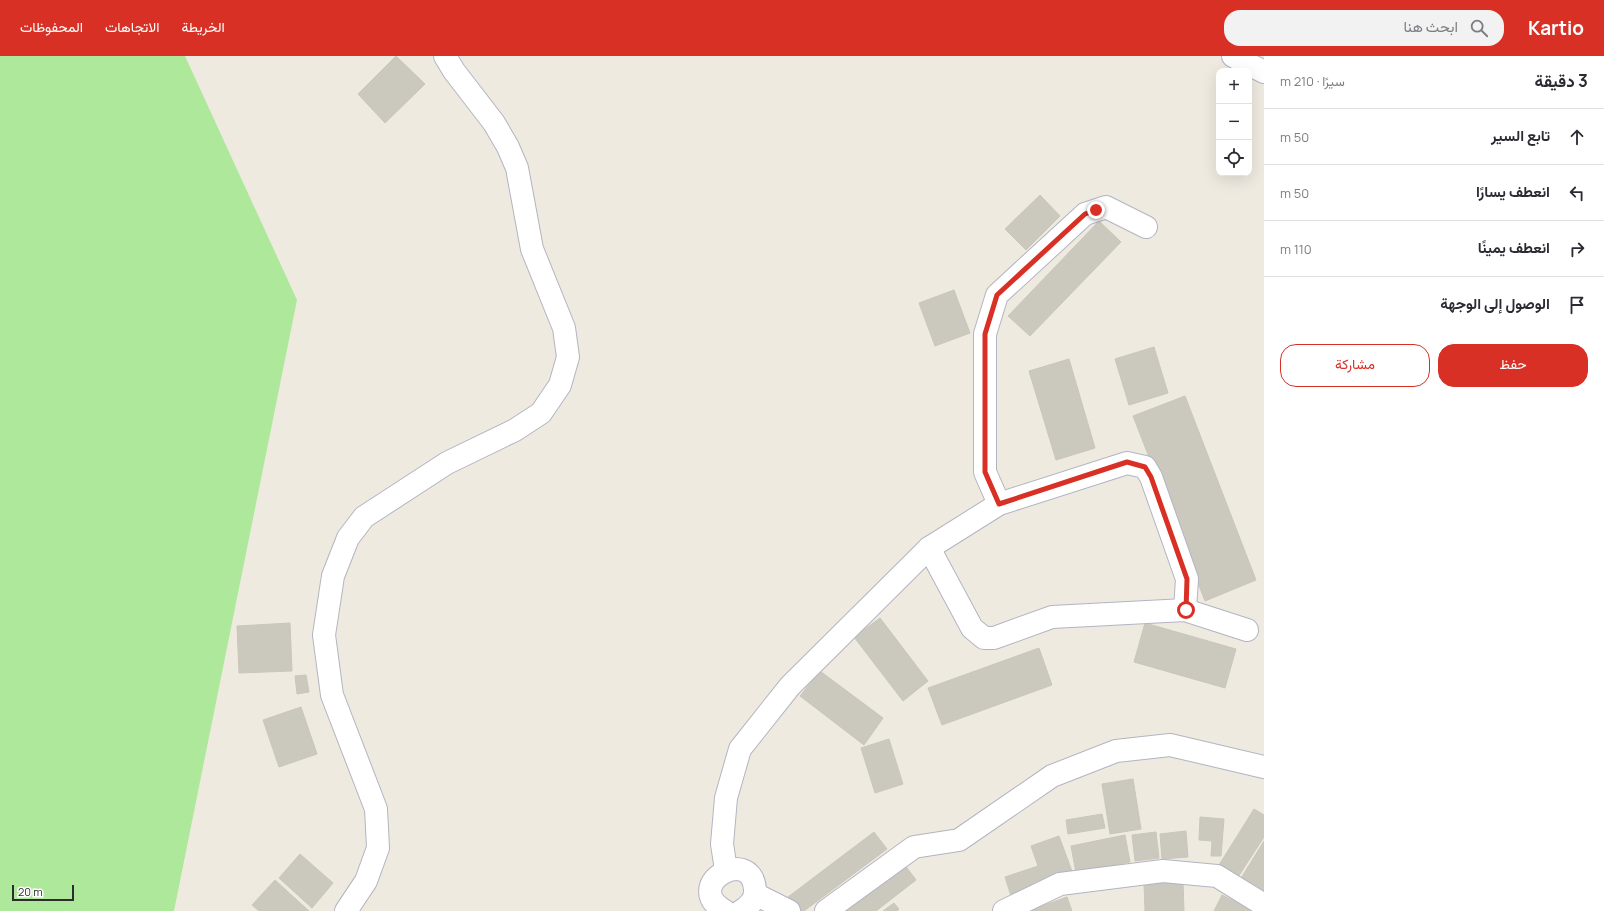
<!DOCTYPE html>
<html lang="ar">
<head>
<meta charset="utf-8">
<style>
	:root { --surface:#fff; --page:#f2f2f3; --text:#2b2b33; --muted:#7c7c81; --line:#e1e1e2; --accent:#d93025 }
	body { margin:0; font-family:Manrope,Vazirmatn,sans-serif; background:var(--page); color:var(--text); direction:rtl }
	.controls { position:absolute; right:12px; top:12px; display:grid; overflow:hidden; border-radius:8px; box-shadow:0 4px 16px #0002 }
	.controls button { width:36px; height:36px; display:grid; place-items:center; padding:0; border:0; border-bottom:1px solid var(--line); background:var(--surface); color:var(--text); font:20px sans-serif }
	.scale { position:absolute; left:12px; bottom:10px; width:62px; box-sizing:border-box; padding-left:4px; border:2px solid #2d2d2d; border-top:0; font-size:11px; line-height:14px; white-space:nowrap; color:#2d2d2d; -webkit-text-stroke:3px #fff; paint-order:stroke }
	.stop { position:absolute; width:12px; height:12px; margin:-9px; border:3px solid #d93025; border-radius:50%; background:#fff }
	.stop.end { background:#d93025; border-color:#fff; box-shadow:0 1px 4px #0008 }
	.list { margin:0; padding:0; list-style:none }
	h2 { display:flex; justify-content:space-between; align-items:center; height:52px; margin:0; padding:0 16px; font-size:17px }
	h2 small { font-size:13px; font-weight:400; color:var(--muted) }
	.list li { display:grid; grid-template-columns:26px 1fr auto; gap:12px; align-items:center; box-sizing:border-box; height:56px; padding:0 16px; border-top:1px solid var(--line) }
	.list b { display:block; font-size:15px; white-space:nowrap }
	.list em { font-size:13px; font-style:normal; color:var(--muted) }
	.actions { display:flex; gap:8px; padding:12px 16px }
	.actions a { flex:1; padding:9px 0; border:1px solid var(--accent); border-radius:16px; text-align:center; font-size:14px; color:var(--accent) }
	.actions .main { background:var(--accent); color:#fff }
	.icon { flex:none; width:22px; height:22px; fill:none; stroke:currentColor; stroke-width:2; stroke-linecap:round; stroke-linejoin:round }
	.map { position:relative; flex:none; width:1264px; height:855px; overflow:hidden; direction:ltr }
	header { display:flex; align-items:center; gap:24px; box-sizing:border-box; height:56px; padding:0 20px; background:var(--accent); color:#fff }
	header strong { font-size:19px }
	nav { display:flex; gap:22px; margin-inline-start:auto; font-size:14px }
	.search { width:280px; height:36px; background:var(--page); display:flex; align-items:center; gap:10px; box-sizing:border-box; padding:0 14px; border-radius:16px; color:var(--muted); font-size:15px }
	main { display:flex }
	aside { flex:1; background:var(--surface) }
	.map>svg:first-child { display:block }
</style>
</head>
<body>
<header>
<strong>Kartio</strong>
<div class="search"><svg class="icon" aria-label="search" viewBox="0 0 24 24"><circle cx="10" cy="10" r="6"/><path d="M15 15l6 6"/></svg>ابحث هنا</div>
<nav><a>الخريطة</a><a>الاتجاهات</a><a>المحفوظات</a></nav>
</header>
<main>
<aside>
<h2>3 دقيقة<small>سيرًا · 210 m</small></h2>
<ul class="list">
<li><svg class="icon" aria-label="ahead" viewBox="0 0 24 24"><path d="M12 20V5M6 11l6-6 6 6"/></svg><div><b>تابع السير</b></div><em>50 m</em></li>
<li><svg class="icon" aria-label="left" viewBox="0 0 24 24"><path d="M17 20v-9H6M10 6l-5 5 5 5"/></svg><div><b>انعطف يسارًا</b></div><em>50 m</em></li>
<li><svg class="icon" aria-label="right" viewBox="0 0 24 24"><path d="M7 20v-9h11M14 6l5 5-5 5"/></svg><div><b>انعطف يمينًا</b></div><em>110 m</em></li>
<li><svg class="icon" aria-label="arrive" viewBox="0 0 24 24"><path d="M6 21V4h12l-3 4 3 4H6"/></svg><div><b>الوصول إلى الوجهة</b></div></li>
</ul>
<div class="actions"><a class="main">حفظ</a><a>مشاركة</a></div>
</aside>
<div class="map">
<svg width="1264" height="855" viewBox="0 0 1264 855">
	<rect width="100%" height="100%" fill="#efeae0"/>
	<polygon fill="#aee89a" points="0,0 185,0 297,244 174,855 0,855"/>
	<g fill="#cbc8be" stroke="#cbc6b9">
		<polygon points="396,0 425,28 385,67 358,38"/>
		<polygon points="1040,139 1060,160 1026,194 1005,173"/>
		<polygon points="1099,165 1121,186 1030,280 1008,260"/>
		<polygon points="954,234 970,277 935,290 919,247"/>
		<polygon points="1154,291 1168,337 1129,349 1115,303"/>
		<polygon points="1069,303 1095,392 1056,404 1029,315"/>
		<polygon points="1185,340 1256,524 1205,545 1133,360"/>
		<polygon points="880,562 928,625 903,645 854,581"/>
		<polygon points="290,567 292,615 239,617 237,570"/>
		<polygon points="1145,567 1236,593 1225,632 1134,606"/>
		<polygon points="1039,592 1052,629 942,669 928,632"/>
		<polygon points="820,615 883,662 864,689 800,640"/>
		<polygon points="306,619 309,636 297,638 295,620"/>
		<polygon points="301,651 317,698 279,711 263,664"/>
		<polygon points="889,683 903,728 875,737 861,692"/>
		<polygon points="1133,723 1141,773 1110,778 1102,728"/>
		<polygon points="1254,753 1264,759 1264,781 1238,821 1219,809"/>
		<polygon points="1102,758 1105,772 1068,778 1066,764"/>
		<polygon points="1200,761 1224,763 1221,800 1211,800 1212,785 1199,784"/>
		<polygon points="1186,775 1188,801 1162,803 1160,778"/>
		<polygon points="874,776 887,793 804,855 798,855 788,841"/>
		<polygon points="1156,776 1159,802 1135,805 1132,779"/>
		<polygon points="1125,779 1130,806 1076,817 1071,790"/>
		<polygon points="1059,780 1073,818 1011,840 1005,821 1038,810 1031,790"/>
		<polygon points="1264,785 1264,843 1238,827"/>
		<polygon points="300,798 333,827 312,852 279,822"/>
		<polygon points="904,808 916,824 876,855 842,855"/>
		<polygon points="275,824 309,855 259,855 252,849"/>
		<polygon points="1183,826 1184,855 1145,855 1144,828"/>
		<polygon points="1222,839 1254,855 1214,855"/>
		<polygon points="1067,841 1072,855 1028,855"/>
		<polygon points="894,847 899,853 897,855 883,855"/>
	</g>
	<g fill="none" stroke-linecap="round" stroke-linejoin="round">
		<defs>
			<g id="street">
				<polyline points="999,448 985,416 985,278 997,239 1085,158 1106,151 1146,171"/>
				<polyline points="929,492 972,572 984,582 994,582 1052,561 1185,554 1247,574"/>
				<polyline points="726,814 722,788 726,742 740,693 790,630 929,492 999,448 1127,407 1145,411 1151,421 1187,523 1185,554"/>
				<polyline points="755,838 789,855"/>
				<path d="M 725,855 C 680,830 751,788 755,833 C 756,843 750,850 741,855"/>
				<polyline points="826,855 914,791 959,784 1052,720 1116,695 1170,689 1264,711"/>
				<polyline points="1004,855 1060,828 1163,815 1217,820 1264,849"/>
			</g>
			<g id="secondary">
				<polyline points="1233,0 1264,16"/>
				<polyline points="346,855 366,825 378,792 376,753 332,639 324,579 333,520 348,482 364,461 447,407 515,374 541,357 560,329 568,301 564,272 532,193 517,112 508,91 494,67 454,15 445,0"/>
			</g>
		</defs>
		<use href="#street" stroke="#b3b4c1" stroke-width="24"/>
		<use href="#secondary" stroke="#b3b4c1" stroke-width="24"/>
		<use href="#street" stroke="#fff" stroke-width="22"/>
		<use href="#secondary" stroke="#fff" stroke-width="22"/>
	</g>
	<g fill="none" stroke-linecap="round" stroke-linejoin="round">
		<polyline stroke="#d93025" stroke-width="5" points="1096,154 1085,158 997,239 985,278 985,416 999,448 1127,406 1145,411 1151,421 1187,523 1186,554"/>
	</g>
</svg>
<div class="controls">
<button>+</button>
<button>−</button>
<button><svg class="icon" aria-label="locate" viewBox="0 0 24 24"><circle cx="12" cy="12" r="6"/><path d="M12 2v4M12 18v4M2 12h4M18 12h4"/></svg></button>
</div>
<div class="scale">20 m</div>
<div class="stop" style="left:1186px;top:554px"></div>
<div class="stop end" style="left:1096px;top:154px"></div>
</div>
</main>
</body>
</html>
